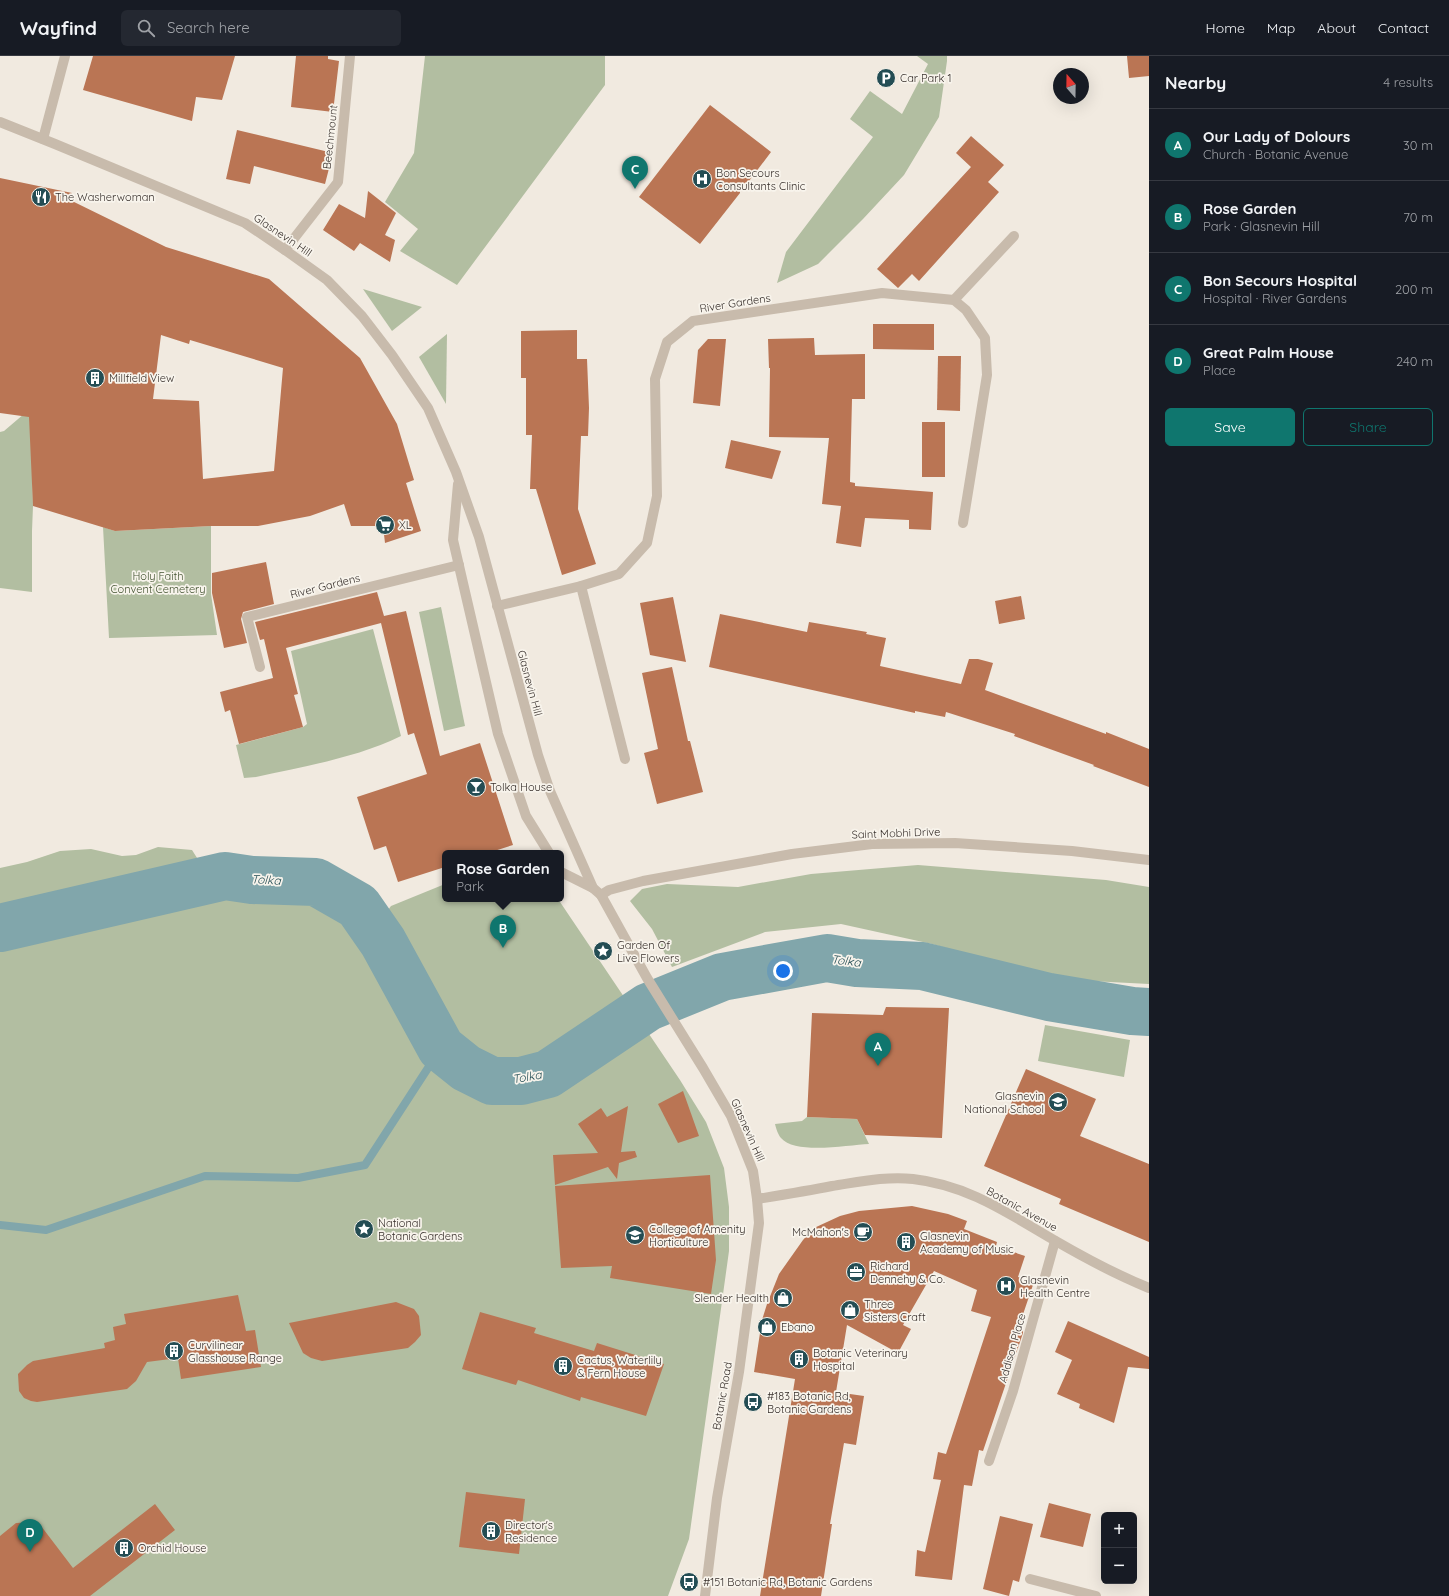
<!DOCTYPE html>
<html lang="en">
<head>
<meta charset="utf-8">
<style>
	:root { --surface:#171b24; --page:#242831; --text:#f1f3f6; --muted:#9ea1a6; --line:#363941; --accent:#0f766e }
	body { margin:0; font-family:Quicksand,sans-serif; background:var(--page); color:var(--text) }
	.controls { position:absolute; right:12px; bottom:12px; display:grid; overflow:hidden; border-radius:6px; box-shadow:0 4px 16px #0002 }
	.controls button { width:36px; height:36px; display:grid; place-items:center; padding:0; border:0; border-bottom:1px solid var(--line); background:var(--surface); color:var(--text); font:20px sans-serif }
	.compass { position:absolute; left:1053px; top:12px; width:36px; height:36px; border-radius:50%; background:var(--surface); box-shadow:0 4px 16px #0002; rotate:340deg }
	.you { position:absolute; left:783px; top:915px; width:14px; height:14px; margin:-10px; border:3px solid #fff; border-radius:50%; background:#1a73e8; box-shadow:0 0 0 6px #1a73e833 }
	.badge { display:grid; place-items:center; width:26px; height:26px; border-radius:50%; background:var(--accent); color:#fff; font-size:13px; font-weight:700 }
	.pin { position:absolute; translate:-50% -33px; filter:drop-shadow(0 1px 2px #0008) }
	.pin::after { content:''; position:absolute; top:21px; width:14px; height:12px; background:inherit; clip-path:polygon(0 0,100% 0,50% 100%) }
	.popup { position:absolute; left:442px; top:794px; width:122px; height:52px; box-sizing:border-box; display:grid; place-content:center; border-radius:6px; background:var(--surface); filter:drop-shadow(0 1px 3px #0005); font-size:13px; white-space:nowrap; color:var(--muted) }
	.popup b { font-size:15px; color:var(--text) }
	.popup::after { content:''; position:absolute; left:50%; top:100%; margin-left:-8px; border:8px solid transparent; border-top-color:var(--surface) }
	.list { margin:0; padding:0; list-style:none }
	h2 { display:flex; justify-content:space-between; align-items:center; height:52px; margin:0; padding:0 16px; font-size:17px }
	h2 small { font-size:13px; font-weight:400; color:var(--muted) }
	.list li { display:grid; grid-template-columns:26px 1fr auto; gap:12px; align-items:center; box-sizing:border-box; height:72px; padding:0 16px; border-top:1px solid var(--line) }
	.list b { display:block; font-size:15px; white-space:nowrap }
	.list p { margin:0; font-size:13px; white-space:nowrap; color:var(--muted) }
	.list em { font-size:13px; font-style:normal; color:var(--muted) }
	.actions { display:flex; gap:8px; padding:12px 16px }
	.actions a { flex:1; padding:9px 0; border:1px solid var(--accent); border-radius:6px; text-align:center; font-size:14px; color:var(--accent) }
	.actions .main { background:var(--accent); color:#fff }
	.icon { flex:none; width:22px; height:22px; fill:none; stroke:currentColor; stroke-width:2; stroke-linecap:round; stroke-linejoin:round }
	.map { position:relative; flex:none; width:1149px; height:1540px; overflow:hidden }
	header { display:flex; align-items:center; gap:24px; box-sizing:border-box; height:56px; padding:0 20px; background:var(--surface); border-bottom:1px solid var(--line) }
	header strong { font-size:19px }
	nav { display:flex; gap:22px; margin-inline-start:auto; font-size:14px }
	.search { width:280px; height:36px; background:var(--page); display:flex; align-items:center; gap:10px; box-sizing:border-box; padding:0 14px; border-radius:6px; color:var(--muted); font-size:15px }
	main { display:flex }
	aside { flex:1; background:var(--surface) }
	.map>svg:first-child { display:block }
</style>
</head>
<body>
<header>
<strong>Wayfind</strong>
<div class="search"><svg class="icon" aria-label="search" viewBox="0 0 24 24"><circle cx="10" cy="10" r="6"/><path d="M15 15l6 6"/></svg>Search here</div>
<nav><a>Home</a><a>Map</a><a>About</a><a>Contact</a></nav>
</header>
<main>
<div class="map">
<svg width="1149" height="1540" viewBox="0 0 1149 1540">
	<rect width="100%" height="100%" fill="#f1eae0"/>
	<g fill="#b2bea1">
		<polygon points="425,0 605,0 605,29 457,229 400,195 418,173 385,146 414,97"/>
		<polygon points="917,0 947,0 947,5 939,61 904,119 863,163 818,208 777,227 786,196 873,81 850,63 870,35 902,58 928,8"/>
		<polygon points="363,233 422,251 392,275"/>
		<polygon points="447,278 446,348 419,301"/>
		<polygon points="31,352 33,450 32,475 32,536 0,532 0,376 4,375"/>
		<polygon points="211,470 211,538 217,579 109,582 103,471 115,475"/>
		<polygon points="441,551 465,670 444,675 419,556"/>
		<path d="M 373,573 L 401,680 C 356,702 305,710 256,721 L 244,722 L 236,689 L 303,671 L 307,668 L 291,595 Z"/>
		<polygon points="158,791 192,794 204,813 150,821 0,853 0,812 27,806 60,795 91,793 122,800 136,799"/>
		<polygon points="918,809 1106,824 1149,831 1149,928 1052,923 932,888 841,868 765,876 672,911 652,873 630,845 642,833 667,828 738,831 811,818"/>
		<polygon points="445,828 445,843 558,843 680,1024 706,1066 724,1112 729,1151 729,1195 689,1483 668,1540 0,1540 0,887 104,863 236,837 290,833 370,878 391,850"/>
		<polygon points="1045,969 1130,984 1124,1021 1038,1005"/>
		<path d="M 807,1061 L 857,1063 L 869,1088 C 848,1089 795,1099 781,1082 C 778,1079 776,1072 775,1068 L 802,1065 Z"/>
	</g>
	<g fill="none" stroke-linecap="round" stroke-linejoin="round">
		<polyline stroke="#81a6ab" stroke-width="8" points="0,1169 46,1174 205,1120 298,1122 365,1109 441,992"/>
		<polyline stroke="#81a6ab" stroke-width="48" points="0,872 225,820 252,824 316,826 358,850 383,886 441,992 466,1012 492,1025 521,1025 548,1018 648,951 722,921 827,902 857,907 922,910 1049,941 1132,955 1149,956"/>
	</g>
	<g fill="#ba7554" fill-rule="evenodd">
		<polygon points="93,0 235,0 222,44 196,41 192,65 83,34"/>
		<polygon points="296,0 328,0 328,3 339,5 333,56 291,51"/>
		<polygon points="1127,0 1149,0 1149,20 1129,22"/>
		<polygon points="710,49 771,96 746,129 740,129 740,137 700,188 639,141"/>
		<polygon points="237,74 333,97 325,128 254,110 250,128 226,123"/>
		<polygon points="971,80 1004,109 988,126 999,136 919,225 912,218 898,232 877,213 971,111 956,97"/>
		<path d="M 0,122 L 72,137 L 70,144 L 166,191 L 269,223 L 360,302 L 397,368 L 414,424 L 406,427 L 421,475 L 385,487 L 383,470 L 351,470 L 344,448 L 310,460 L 258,470 L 211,470 L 115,475 L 33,450 L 29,361 L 0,357 ZM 161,279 L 189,288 L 190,284 L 283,312 L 274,415 L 203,423 L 199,345 L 153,343 Z"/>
		<polygon points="368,135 396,157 385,179 395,184 390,206 360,187 354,195 323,174 339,148 365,162"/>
		<polygon points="873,268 934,268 934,294 873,293"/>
		<polygon points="577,274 577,303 587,303 589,352 588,380 581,380 578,453 596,508 562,519 536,433 530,433 532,379 526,379 526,322 521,322 521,275"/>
		<polygon points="814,282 815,299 865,298 865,343 852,343 850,426 855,427 855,430 933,436 931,474 909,473 909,464 865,462 861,491 836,487 841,450 822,448 829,382 769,381 770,312 769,312 768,283"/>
		<polygon points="708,283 726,283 720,350 693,347 698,294"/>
		<polygon points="938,300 961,300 960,355 937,354"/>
		<rect x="922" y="366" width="23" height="55"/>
		<polygon points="731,384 781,395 772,423 725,412"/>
		<polygon points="266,506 274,548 243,556 241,563 247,587 224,592 212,537 212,517"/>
		<polygon points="377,536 384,560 406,555 440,700 480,687 513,789 488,797 445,797 445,811 398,826 386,790 374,794 357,741 427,718 414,677 408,679 381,567 286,592 298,638 294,639 303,671 239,688 230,654 225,656 220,636 273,622 264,583 260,584 255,566"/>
		<polygon points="1021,540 1025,563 999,568 995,545"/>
		<polygon points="673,541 686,606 650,599 640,547"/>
		<polygon points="720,558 807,576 809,566 867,576 866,578 886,582 880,610 961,628 969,603 978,603 993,607 985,634 1106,678 1106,676 1149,693 1149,731 1093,710 1094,709 1014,680 1015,678 946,656 945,661 915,655 915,657 709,611"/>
		<polygon points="672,611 688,685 690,685 703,736 657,748 644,697 658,693 642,617"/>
		<polygon points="886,951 949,952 942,1082 865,1079 857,1063 807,1061 812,957 883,959"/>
		<polygon points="1026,1013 1096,1043 1080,1080 1149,1108 1149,1186 1059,1148 1061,1143 984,1110"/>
		<polygon points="683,1035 699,1080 678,1087 658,1048"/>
		<polygon points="628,1050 621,1096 635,1095 637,1101 619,1107 617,1123 608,1111 555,1129 553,1099 598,1097 578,1068 601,1052 607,1061"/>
		<polygon points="710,1119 716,1204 711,1238 610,1222 612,1210 561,1212 555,1130"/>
		<polygon points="912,1150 948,1158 967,1165 964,1173 997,1186 996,1190 1025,1200 1018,1221 1034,1226 1018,1273 1023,1275 1023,1277 983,1395 979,1394 972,1430 964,1429 952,1524 915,1520 917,1494 925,1496 941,1424 933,1423 938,1396 946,1398 991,1261 971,1255 977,1234 934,1215 903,1269 911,1273 898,1297 847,1269 836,1336 864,1340 856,1389 844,1387 830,1468 832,1468 821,1540 760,1540 795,1323 754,1316 762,1264 767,1248 779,1218 803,1184 814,1172 840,1160 859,1155"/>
		<polygon points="238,1239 246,1275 255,1274 261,1311 181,1323 178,1302 147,1306 136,1325 127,1333 37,1346 31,1345 24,1342 19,1335 18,1318 27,1309 33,1305 105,1292 104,1287 115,1284 113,1271 126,1268 124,1258"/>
		<polygon points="396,1246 414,1253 419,1260 421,1279 415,1286 408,1292 322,1305 311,1302 303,1297 289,1267"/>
		<polygon points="480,1256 536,1272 534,1277 594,1295 597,1287 664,1308 646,1360 581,1341 580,1345 518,1324 516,1329 462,1313"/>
		<polygon points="1068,1265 1149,1301 1149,1313 1128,1311 1114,1367 1079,1352 1080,1348 1057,1338 1072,1304 1055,1296"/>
		<polygon points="466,1436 525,1443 519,1498 459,1491"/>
		<polygon points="1049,1447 1091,1458 1083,1491 1040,1481"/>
		<polygon points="155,1448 175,1474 90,1540 0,1540 0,1480 16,1467 38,1466 73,1512"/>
		<polygon points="1000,1460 1033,1468 1019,1526 1013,1524 1009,1540 983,1533"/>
	</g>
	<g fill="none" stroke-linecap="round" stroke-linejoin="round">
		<g stroke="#c8bbac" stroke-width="10">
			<polyline points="0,66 55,88 245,167 285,194 327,224 362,260 392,299 428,352 456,416 479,481 538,699 550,735 593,832 601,839 647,922 703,1012 731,1060 753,1115 757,1143 759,1167 739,1316 717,1442 705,1540"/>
			<polyline points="43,83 65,0"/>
			<polyline points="285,194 338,126 350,0"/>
			<polyline points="954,244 1014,180"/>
			<polyline points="458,428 453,484 498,678 526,760 549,797"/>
			<polyline points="581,530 625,703"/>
			<polyline points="497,550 581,530 619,518 647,487 657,440 655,323 667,286 693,265 882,237 954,244 966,254 985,282 987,319 963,467"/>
			<polyline points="260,611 247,561 459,509"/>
			<polyline points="561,816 593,832"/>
			<polyline points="601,839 609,834 643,825 792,798 872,788 955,787 1072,795 1149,804"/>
			<path d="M 757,1143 C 782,1139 807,1135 832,1130 C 859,1126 886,1120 913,1123 C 968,1129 1009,1158 1054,1184 C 1085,1202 1117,1219 1149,1232"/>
			<polyline points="989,1405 1013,1335 1055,1185"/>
			<polyline points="1030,1523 1096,1540"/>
		</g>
	</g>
	<defs>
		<symbol id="parking-disc" viewBox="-11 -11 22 22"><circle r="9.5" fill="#244d54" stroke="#f8f4ec"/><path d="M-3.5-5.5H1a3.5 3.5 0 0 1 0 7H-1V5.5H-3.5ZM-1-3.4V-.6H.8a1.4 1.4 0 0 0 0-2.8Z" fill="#fff"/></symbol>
		<symbol id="hospital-disc" viewBox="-11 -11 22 22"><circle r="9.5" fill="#244d54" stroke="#f8f4ec"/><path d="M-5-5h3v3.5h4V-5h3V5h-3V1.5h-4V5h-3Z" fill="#fff"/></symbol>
		<symbol id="restaurant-disc" viewBox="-11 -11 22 22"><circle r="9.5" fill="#244d54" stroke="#f8f4ec"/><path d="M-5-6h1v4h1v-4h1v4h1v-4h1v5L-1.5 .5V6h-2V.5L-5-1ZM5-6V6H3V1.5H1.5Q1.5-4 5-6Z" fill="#fff"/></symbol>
		<symbol id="building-disc" viewBox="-11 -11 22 22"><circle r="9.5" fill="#244d54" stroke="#f8f4ec"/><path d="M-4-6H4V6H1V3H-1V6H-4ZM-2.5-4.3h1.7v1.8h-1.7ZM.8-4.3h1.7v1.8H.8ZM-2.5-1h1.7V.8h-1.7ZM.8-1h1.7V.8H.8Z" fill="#fff"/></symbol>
		<symbol id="supermarket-disc" viewBox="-11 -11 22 22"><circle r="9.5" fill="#244d54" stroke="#f8f4ec"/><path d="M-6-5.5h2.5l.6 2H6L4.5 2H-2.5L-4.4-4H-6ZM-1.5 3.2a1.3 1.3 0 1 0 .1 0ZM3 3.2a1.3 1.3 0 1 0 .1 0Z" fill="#fff"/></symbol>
		<symbol id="bar-disc" viewBox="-11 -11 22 22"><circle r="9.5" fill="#244d54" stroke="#f8f4ec"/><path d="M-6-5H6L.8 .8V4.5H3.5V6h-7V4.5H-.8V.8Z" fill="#fff"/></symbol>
		<symbol id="sight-disc" viewBox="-11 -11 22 22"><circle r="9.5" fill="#244d54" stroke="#f8f4ec"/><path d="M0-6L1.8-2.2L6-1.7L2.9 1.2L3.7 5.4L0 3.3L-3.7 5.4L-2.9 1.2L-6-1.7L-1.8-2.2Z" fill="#fff"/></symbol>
		<symbol id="school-disc" viewBox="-11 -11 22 22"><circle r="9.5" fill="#244d54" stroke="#f8f4ec"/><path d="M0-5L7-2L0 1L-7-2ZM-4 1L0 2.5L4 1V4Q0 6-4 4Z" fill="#fff"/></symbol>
		<symbol id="cafe-disc" viewBox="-11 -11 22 22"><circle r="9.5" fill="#244d54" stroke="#f8f4ec"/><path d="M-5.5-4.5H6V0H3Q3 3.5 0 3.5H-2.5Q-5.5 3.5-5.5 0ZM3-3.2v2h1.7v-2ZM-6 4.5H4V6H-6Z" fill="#fff"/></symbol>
		<symbol id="university-disc" viewBox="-11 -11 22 22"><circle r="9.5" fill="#244d54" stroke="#f8f4ec"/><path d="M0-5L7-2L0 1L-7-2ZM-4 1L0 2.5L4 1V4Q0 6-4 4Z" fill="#fff"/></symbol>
		<symbol id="office-disc" viewBox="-11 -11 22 22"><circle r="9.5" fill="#244d54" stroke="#f8f4ec"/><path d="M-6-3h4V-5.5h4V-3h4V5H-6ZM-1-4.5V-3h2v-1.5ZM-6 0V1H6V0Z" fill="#fff"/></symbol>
		<symbol id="shop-disc" viewBox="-11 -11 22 22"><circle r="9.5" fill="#244d54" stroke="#f8f4ec"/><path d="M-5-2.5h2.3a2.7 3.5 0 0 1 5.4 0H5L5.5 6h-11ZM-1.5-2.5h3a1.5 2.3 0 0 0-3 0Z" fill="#fff"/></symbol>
		<symbol id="bus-disc" viewBox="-11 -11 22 22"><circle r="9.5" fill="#244d54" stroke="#f8f4ec"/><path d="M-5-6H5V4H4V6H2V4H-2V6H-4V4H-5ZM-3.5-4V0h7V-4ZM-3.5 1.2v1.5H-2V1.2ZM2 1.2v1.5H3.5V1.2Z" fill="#fff"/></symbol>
	</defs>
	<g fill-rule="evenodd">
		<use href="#parking-disc" x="875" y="11" width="22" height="22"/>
		<use href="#hospital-disc" x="691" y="112" width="22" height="22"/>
		<use href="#restaurant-disc" x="30" y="130" width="22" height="22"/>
		<use href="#building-disc" x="84" y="311" width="22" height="22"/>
		<use href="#supermarket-disc" x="374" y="458" width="22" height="22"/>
		<use href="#bar-disc" x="465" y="720" width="22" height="22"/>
		<use href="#sight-disc" x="592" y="884" width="22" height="22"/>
		<use href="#school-disc" x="1047" y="1035" width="22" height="22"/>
		<use href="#sight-disc" x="353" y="1162" width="22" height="22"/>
		<use href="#cafe-disc" x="852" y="1165" width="22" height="22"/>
		<use href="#university-disc" x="624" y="1168" width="22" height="22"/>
		<use href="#building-disc" x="895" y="1175" width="22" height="22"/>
		<use href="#office-disc" x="845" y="1205" width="22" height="22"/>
		<use href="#hospital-disc" x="995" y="1219" width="22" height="22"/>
		<use href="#shop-disc" x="772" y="1231" width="22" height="22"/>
		<use href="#shop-disc" x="839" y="1243" width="22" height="22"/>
		<use href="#shop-disc" x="756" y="1260" width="22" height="22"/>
		<use href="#building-disc" x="163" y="1284" width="22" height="22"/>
		<use href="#building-disc" x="788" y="1292" width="22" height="22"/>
		<use href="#building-disc" x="552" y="1299" width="22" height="22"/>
		<use href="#bus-disc" x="742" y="1335" width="22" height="22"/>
		<use href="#building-disc" x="480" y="1464" width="22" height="22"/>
		<use href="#building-disc" x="113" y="1481" width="22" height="22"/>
		<use href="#bus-disc" x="678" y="1515" width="22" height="22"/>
	</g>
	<g text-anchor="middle" stroke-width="3.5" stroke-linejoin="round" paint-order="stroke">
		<g font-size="11" fill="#372f2b" stroke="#f8f4ec" text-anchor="start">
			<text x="900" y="26">Car Park 1</text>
			<text x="716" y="121">Bon Secours<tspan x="716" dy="13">Consultants Clinic</tspan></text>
			<text x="55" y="145">The Washerwoman</text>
			<text x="109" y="326">Millfield View</text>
			<text x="399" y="473">XL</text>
			<text x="490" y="735">Tolka House</text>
			<text x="617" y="893">Garden Of<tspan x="617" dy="13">Live Flowers</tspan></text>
			<text x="1044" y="1044" text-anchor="end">Glasnevin<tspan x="1044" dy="13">National School</tspan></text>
			<text x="378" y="1171">National<tspan x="378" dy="13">Botanic Gardens</tspan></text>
			<text x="649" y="1177">College of Amenity<tspan x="649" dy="13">Horticulture</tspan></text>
			<text x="849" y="1180" text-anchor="end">McMahon's</text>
			<text x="920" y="1184">Glasnevin<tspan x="920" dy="13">Academy of Music</tspan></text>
			<text x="870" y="1214">Richard<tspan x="870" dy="13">Dennehy &amp; Co.</tspan></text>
			<text x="1020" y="1228">Glasnevin<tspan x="1020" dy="13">Health Centre</tspan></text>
			<text x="769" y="1246" text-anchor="end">Slender Health</text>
			<text x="864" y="1252">Three<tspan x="864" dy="13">Sisters Craft</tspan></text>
			<text x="781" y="1275">Ebano</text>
			<text x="188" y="1293">Curvilinear<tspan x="188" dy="13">Glasshouse Range</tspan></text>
			<text x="813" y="1301">Botanic Veterinary<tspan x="813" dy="13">Hospital</tspan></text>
			<text x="577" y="1308">Cactus, Waterlily<tspan x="577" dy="13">&amp; Fern House</tspan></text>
			<text x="767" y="1344">#183 Botanic Rd,<tspan x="767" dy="13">Botanic Gardens</tspan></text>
			<text x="505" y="1473">Director's<tspan x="505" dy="13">Residence</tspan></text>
			<text x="138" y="1496">Orchid House</text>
			<text x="703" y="1530">#151 Botanic Rd, Botanic Gardens</text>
		</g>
		<g font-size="11" fill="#372f2b" stroke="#f8f4ec">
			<text transform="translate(330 81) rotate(-84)" y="4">Beechmount</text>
			<text transform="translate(283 179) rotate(34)" y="4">Glasnevin Hill</text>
			<text transform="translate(735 247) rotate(-9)" y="4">River Gardens</text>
			<text transform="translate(325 530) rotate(-14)" y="4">River Gardens</text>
			<text transform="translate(530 627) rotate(75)" y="4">Glasnevin Hill</text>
			<text transform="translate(896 777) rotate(-2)" y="4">Saint Mobhi Drive</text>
			<text transform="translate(748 1074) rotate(66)" y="4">Glasnevin Hill</text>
			<text transform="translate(1022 1153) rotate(29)" y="4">Botanic Avenue</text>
			<text transform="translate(1012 1292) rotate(-74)" y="4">Addison Place</text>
			<text transform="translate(722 1340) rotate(-80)" y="4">Botanic Road</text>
		</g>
		<g font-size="11" fill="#435331" stroke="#f8f4ec">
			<text x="158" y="524">Holy Faith<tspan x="158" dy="13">Convent Cemetery</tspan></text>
		</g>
		<g font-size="12" font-style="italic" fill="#244d54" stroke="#f8f4ec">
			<text transform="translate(266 824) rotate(3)" y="4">Tolka</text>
			<text transform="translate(846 905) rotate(7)" y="4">Tolka</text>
			<text transform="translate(527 1021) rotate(-10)" y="4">Tolka</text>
		</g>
	</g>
</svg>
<div class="controls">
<button>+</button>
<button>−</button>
</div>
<svg class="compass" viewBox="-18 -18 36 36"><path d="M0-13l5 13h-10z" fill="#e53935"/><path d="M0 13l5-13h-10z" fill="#9ea1a6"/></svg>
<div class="you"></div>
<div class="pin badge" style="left:878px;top:1010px">A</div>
<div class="pin badge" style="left:503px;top:892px">B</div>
<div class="popup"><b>Rose Garden</b>Park</div>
<div class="pin badge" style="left:635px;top:133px">C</div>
<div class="pin badge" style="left:30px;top:1496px">D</div>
</div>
<aside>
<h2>Nearby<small>4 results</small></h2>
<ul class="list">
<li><span class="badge">A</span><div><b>Our Lady of Dolours</b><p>Church · Botanic Avenue</p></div><em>30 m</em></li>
<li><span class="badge">B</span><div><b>Rose Garden</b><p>Park · Glasnevin Hill</p></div><em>70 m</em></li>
<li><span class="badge">C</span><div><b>Bon Secours Hospital</b><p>Hospital · River Gardens</p></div><em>200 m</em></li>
<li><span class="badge">D</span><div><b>Great Palm House</b><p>Place</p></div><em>240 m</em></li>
</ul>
<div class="actions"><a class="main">Save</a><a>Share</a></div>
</aside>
</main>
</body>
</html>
